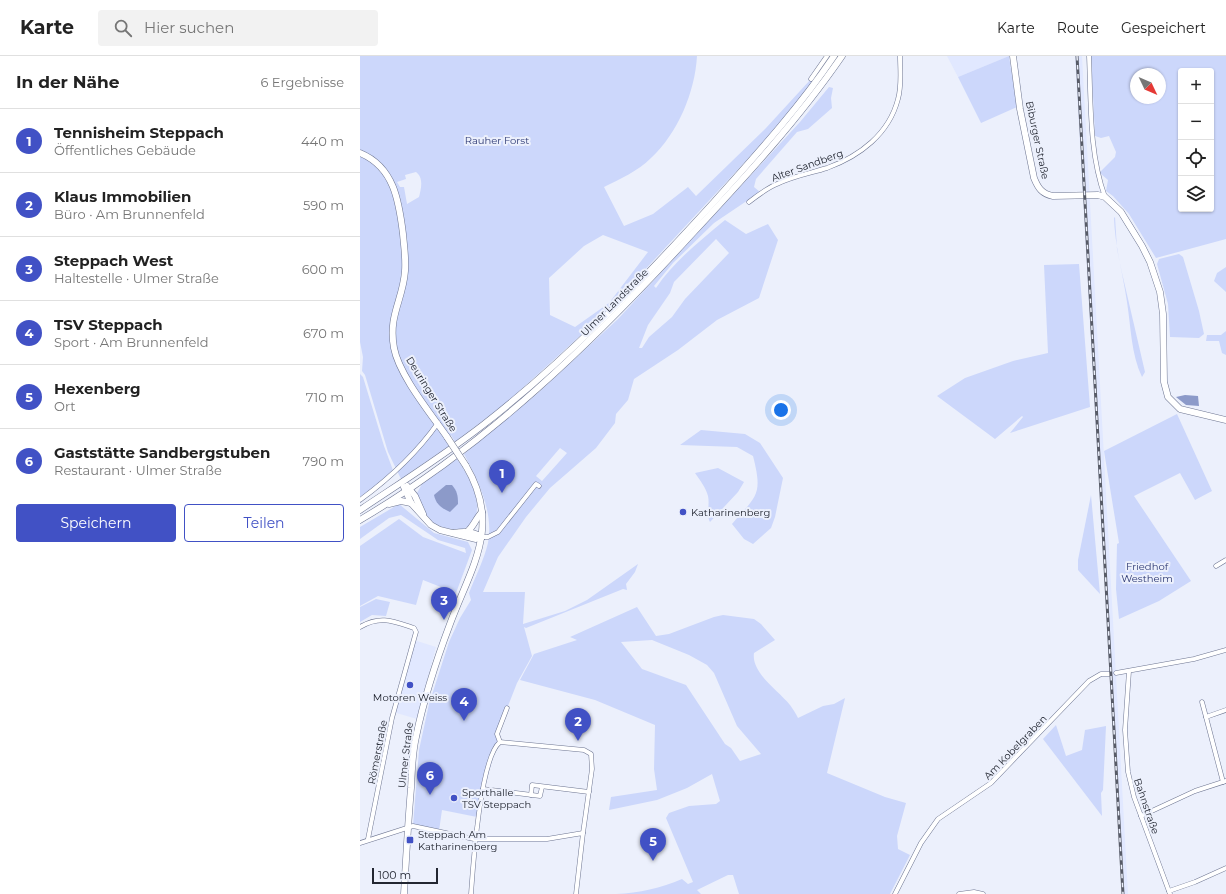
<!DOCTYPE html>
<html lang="de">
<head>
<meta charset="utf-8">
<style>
	:root { --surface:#fff; --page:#f2f2f2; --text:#222; --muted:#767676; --line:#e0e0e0; --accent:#4151c5 }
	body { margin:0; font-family:Montserrat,sans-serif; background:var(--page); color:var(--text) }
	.controls { position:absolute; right:12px; top:12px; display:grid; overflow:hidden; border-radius:4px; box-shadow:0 1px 3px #0004 }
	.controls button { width:36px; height:36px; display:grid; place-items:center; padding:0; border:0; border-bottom:1px solid var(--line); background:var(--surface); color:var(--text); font:20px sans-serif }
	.compass { position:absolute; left:770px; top:12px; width:36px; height:36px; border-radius:50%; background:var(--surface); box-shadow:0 1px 3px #0004; rotate:134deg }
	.scale { position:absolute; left:12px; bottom:10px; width:66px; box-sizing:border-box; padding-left:4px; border:2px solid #222631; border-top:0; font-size:11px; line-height:14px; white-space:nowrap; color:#222631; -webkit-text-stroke:3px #ecf0fc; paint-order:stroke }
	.you { position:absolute; left:421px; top:354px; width:14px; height:14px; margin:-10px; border:3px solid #fff; border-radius:50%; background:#1a73e8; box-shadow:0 0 0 6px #1a73e833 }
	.badge { display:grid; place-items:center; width:26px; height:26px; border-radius:50%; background:var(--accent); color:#fff; font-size:13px; font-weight:700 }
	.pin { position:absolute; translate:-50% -33px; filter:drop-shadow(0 1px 2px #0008) }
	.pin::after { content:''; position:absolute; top:21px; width:14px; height:12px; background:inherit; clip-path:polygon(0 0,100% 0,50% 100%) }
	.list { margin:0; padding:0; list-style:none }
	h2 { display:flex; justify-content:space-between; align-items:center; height:52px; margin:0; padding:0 16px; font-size:17px }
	h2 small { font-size:13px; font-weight:400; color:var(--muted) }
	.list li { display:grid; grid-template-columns:26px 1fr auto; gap:12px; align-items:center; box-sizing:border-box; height:64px; padding:0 16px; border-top:1px solid var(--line) }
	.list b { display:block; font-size:15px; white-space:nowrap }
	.list p { margin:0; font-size:13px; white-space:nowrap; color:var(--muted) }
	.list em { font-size:13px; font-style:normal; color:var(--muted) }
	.actions { display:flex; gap:8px; padding:12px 16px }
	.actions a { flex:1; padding:9px 0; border:1px solid var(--accent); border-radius:4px; text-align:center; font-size:14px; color:var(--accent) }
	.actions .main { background:var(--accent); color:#fff }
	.icon { flex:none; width:22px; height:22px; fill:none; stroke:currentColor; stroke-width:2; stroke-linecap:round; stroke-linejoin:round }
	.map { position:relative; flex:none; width:866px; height:838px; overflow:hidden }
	header { display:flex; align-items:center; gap:24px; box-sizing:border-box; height:56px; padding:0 20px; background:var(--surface); border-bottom:1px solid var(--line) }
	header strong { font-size:19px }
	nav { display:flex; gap:22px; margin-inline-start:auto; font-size:14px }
	.search { width:280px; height:36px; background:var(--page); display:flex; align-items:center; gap:10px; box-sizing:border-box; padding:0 14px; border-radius:4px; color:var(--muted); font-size:15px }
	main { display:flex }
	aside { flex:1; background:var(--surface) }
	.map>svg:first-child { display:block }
</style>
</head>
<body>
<header>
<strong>Karte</strong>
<div class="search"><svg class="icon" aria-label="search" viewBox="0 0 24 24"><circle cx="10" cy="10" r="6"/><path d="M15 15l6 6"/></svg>Hier suchen</div>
<nav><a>Karte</a><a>Route</a><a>Gespeichert</a></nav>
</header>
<main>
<aside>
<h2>In der Nähe<small>6 Ergebnisse</small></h2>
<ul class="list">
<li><span class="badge">1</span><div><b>Tennisheim Steppach</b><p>Öffentliches Gebäude</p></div><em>440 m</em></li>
<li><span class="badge">2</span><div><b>Klaus Immobilien</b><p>Büro · Am Brunnenfeld</p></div><em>590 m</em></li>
<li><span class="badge">3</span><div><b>Steppach West</b><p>Haltestelle · Ulmer Straße</p></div><em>600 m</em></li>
<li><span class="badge">4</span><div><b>TSV Steppach</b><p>Sport · Am Brunnenfeld</p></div><em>670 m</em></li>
<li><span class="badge">5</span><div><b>Hexenberg</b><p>Ort</p></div><em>710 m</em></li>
<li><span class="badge">6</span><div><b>Gaststätte Sandbergstuben</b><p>Restaurant · Ulmer Straße</p></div><em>790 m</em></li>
</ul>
<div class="actions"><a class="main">Speichern</a><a>Teilen</a></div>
</aside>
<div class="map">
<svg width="866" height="838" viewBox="0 0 866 838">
	<rect width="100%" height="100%" fill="#ecf0fc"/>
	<g fill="#e1e8ff">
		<polygon points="587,0 649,0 598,21"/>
		<polygon points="715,0 722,0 768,838 762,838"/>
		<polygon points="54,584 76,591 57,663 33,656"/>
	</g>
	<g fill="#ccd7fb" fill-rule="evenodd">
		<path d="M 0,0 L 337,0 C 335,36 318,77 291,102 C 278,115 260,123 244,131 L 264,170 L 293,158 L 328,131 L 336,140 L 406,72 L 451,23 L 454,25 L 430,56 L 396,94 L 242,260 L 146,347 L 95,386 L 91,379 L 85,383 L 89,390 L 41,423 L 28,396 L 5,319 L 2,315 L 3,301 L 0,286 ZM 56,116 C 64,122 61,133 59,141 L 47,148 L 44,131 L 40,131 L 37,126 L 46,123 L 45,119 ZM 243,179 L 288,196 L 249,247 L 215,271 L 190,259 L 189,222 L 224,190 Z"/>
		<polygon points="649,0 657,51 621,67 598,21"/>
		<path d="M 731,0 L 866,0 L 866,183 L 796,202 L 769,158 L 753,140 L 746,135 L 748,124 L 740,117 L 741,115 L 755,101 L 756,96 L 749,80 L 741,82 L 735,80 ZM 821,15 L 851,15 L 851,153 L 821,153 ZM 776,18 L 800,18 L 800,42 L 776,42 Z"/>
		<path d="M 469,31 L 473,32 L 471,42 L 472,52 L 448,73 L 437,76 L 396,123 L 394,131 L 400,136 L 354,167 L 313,207 L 294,230 L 296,232 C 314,205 340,185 365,164 L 386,178 L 408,168 L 418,184 L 399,242 L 357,264 L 318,294 L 274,323 L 268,344 L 256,358 L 255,367 L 236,392 L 190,432 L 166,461 L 138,501 L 123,536 L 165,536 L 163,568 L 205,555 L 227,544 L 278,508 L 275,516 L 266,528 L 267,534 L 263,533 L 166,572 L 164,571 L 172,600 L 157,627 L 137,678 L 138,682 L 117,761 L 82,754 L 79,775 L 53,770 L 59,694 L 69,648 L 89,586 L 100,562 L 111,544 L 109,537 C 115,521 124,504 128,487 C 134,457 118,424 104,398 L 177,338 L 258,263 L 440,66 ZM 356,183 L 369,197 L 325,243 L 312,261 L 289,281 L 282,292 L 279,292 L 288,269 L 310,237 L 314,226 ZM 200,392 L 207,397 L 182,425 L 176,420 Z"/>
		<path d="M 755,161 L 757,193 L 762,217 L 785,316 L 782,321 C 771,298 771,271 767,246 C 763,218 755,191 754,162 Z"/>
		<polygon points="819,198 823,201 839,255 844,278 839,282 810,281 808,248 797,208 799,203"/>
		<polygon points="719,208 730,351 650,377 663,361 662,360 635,383 577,340 605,322 653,305 688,297 684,209"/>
		<polygon points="866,211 866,236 854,225 857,217"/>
		<polygon points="866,275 866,299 862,297 859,285 846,285 847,279 861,279"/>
		<polygon points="0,318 3,321 24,390 34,417 0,441"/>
		<polygon points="817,358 852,435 835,444 820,417 774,440 831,525 799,545 759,563 756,533 757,488 759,487 744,395"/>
		<path d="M 341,374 L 385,378 L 400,387 L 423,422 L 415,461 L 411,472 L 393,488 L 384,483 L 372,468 C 397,439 403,439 393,400 L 377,391 L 320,389 Z"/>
		<path d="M 97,403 C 108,419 127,450 111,468 C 105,474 98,474 91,473 C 82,471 74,469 69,462 C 63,455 60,445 57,437 L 62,428 Z"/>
		<path d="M 358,412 L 384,426 L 378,436 L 350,466 C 346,459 350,449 348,440 C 346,432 340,424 335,417 Z"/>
		<polygon points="731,439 740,538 718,514 718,504"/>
		<polygon points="39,448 74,477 108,486 112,494 96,537 63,524 56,549 18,540 0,550 0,490 39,463 63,481 106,497 105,492 78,484 41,459 29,462 0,483 0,471"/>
		<polygon points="16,543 30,546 26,560 12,559 0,566 0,551"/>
		<path d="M 277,551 L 296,580 L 309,578 L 354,561 L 363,559 L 394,563 L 401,568 L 415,584 L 394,597 C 391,617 418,634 430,649 C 433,653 436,658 438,662 L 463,650 L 474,648 L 485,642 L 467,717 L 525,741 L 546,747 L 537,780 L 538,793 L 550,799 L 530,838 L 379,838 L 373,819 L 368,819 L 337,834 L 341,838 L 256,838 C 279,837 301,832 322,823 L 328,828 L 333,826 L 306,762 L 309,757 L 329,750 L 356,748 L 360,745 L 352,718 L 327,732 L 297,744 L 249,754 L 251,741 L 297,734 L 294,713 L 295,669 L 235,644 L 160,624 L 174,598 L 217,584 L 210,581 ZM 292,584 L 329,599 L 347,609 L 354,617 L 377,670 L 401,698 L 380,705 L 371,692 L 365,688 L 326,629 L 282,613 L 261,586 Z"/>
		<polygon points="696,669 706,700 722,694 725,674 746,670 743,734 741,737 742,760 683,683"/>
	</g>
	<g fill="#8c9ac9">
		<polygon points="825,339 838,340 839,350 826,349 816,341"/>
		<path d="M 86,429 L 92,429 C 97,435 98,439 98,448 L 90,456 C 81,452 76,448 74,439 Z"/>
	</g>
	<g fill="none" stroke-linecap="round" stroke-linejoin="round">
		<defs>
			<g id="street">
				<path d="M 729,0 C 731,47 729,97 745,141"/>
				<polyline points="451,23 467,0"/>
				<path d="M 389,146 C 398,139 407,132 417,128 C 433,120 451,117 467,112 C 500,100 529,78 538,43 C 542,29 540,14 540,0"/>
				<path d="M 0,444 C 30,422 56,398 78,367"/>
				<polyline points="122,481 128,481 138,476 176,428 179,430"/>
				<polyline points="856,510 866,504"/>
				<path d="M 0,571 C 20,559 33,565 54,572 L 56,576 L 32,662 L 8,783"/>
				<polyline points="769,615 765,674 768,716 774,741 810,838"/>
				<polyline points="756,617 834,603 866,594"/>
				<polyline points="842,646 846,661"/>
				<polyline points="140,686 137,678 147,652"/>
				<polyline points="863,726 846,661 866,654"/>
				<polyline points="123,733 180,740 182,731"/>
				<polyline points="171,739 172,729 229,736"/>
				<polyline points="781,760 835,735 866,725"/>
				<polyline points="0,787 53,770 114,783 187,783 223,777 216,838"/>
				<polyline points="809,835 835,826 866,812"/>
				<path d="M 111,838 C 113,810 120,702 140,686 L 224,694 L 231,698 L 232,713 L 223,777"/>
				<polyline points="535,838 561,787 578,763 631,727 729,625 741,618 749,618"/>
				<polyline points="599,838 614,836 623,838"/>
			</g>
			<g id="secondary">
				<path d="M 653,0 L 660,53 L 674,122 C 678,132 682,138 693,140 L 738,139 L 745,141 L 761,156 L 782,190 L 790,206 L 800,236 L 803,258 L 804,326 L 808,341 L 820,353 L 866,364"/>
				<path d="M 0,97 C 34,111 39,145 43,178 C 44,190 46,202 45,215 C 43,244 28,259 34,292 C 39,319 71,358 87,381"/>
				<path d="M 44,838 C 46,803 48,767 51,732 C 52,715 52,698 56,681 C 64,642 76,605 90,568 C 111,511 142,471 106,410"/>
			</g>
			<g id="primary">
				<polyline points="47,430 55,440 63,458"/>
				<polyline points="44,431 51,447 71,469 80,474 116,483 122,481"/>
				<polyline points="29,448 41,445 51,447"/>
				<path d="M 0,454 C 42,426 83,400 123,369 C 208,303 282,225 354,146 C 396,99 439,52 474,0"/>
				<path d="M 0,464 C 127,389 233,286 332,178 C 385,121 438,64 482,0"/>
				<path d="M 107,476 C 114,470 116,462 122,456"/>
				<path d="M 94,477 C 104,475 113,475 122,481"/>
			</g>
		</defs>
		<use href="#street" stroke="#6d7591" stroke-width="5"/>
		<use href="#secondary" stroke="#6d7591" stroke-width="7"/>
		<use href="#primary" stroke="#6d7591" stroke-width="7"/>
		<use href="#street" stroke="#fff" stroke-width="4"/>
		<use href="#secondary" stroke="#fff" stroke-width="6"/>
		<use href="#primary" stroke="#fff" stroke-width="6"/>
		<defs>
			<polyline id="rail" points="717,0 763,838"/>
		</defs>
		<use href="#rail" stroke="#575b67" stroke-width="3"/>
		<use href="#rail" stroke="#ecf0fc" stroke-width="1.5" stroke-dasharray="4.5" stroke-linecap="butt"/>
		<defs>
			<polyline id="secondary-bridge" points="87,381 106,410"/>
		</defs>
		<use href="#secondary-bridge" stroke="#6d7591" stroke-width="7" stroke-linecap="butt"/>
		<use href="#secondary-bridge" stroke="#fff" stroke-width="6"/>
	</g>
	<g fill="#4151c5" stroke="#ecf0fc" stroke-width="1.5">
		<circle cx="323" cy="456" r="4"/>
		<circle cx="50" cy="629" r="4"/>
		<circle cx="94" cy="742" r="4"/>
		<rect x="46" y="780" width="8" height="8" rx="2"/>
	</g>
	<g text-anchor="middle" stroke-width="4" stroke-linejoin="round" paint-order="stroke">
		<g font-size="10" fill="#2c3873" stroke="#ecf0fc">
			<text x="137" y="88">Rauher Forst</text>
			<text x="787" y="514">Friedhof<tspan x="787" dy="12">Westheim</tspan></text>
		</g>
		<g font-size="10" fill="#222631" stroke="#ecf0fc">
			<text transform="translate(678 84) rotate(78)" y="4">Biburger Straße</text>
			<text transform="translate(447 109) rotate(-20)" y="4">Alter Sandberg</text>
			<text transform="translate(254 246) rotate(-45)" y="4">Ulmer Landstraße</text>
			<text transform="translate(72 338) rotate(58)" y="4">Deuringer Straße</text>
			<text transform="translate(655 691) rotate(-46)" y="4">Am Kobelgraben</text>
			<text transform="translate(17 696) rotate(-79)" y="4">Römerstraße</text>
			<text transform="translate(45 699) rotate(-83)" y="4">Ulmer Straße</text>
			<text transform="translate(787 750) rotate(71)" y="4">Bahnstraße</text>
		</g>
		<g font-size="10" fill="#222631" stroke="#ecf0fc" text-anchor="start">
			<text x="331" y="460">Katharinenberg</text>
			<text x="50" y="645" text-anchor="middle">Motoren Weiss</text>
			<text x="102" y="740">Sporthalle<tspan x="102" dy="12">TSV Steppach</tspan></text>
			<text x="58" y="782">Steppach Am<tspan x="58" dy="12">Katharinenberg</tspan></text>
		</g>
	</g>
</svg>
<div class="controls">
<button>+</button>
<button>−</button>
<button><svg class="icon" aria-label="locate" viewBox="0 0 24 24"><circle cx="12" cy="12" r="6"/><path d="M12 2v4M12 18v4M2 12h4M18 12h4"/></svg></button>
<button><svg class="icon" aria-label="layers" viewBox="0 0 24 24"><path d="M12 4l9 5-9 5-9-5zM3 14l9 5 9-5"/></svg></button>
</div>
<svg class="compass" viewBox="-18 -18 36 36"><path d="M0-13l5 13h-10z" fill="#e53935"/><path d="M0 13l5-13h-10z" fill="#767676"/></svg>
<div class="scale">100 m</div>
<div class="you"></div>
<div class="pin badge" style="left:142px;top:437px">1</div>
<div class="pin badge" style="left:218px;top:685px">2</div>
<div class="pin badge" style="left:84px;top:564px">3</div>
<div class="pin badge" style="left:104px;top:665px">4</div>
<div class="pin badge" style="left:293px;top:805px">5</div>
<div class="pin badge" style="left:70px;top:739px">6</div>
</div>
</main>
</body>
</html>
